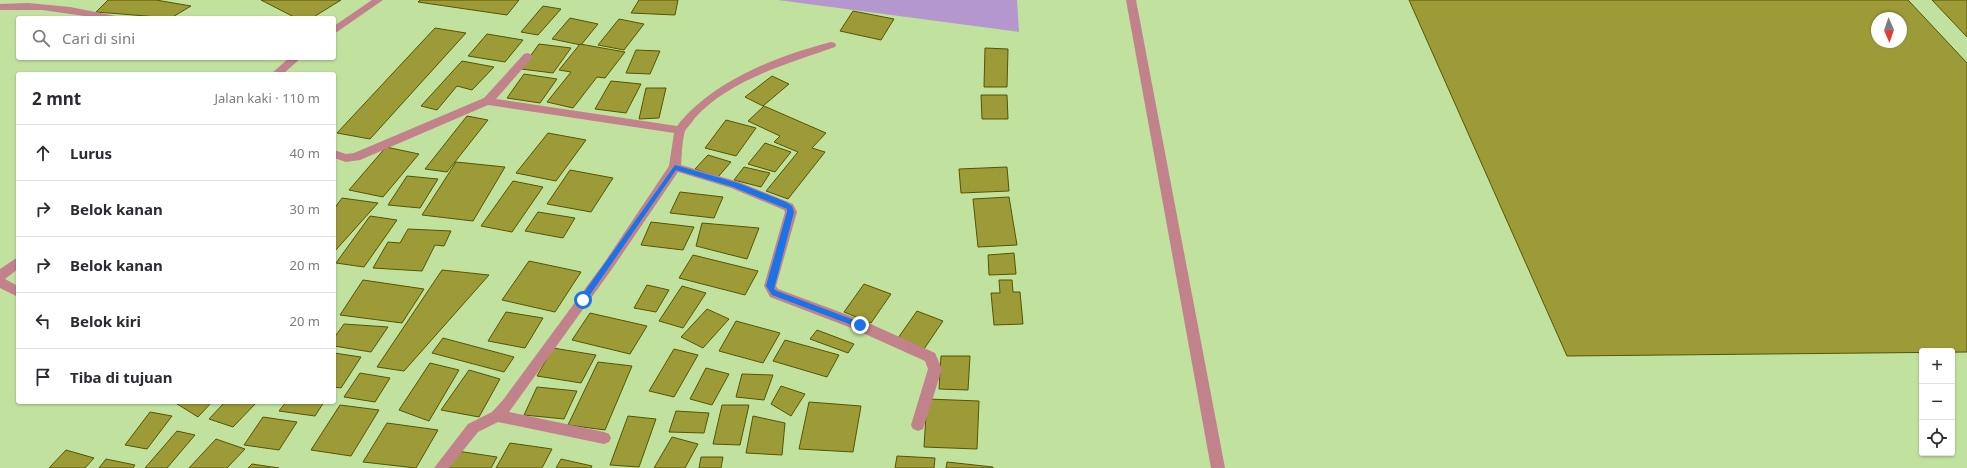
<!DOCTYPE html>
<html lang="id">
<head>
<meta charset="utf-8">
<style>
	:root { --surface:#fff; --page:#f7f7f7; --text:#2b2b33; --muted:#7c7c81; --line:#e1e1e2 }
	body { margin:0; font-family:"Noto Sans",sans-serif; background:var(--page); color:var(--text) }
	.controls { position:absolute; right:12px; bottom:12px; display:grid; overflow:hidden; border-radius:4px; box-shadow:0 1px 3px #0004 }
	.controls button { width:36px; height:36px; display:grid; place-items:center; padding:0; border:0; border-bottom:1px solid var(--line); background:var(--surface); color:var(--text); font:20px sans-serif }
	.compass { position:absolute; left:1871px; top:12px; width:36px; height:36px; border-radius:50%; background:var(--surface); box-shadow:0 1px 3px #0004; rotate:178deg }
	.stop { position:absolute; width:12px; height:12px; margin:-9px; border:3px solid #1a73e8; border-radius:50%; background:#fff }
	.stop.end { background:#1a73e8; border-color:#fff; box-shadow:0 1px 4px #0008 }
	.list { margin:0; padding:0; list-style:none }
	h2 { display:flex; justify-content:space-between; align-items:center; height:52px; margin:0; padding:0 16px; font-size:17px }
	h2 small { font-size:13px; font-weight:400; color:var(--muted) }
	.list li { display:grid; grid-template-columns:26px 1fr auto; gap:12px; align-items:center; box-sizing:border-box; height:56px; padding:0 16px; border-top:1px solid var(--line) }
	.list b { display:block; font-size:15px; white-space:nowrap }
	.list em { font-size:13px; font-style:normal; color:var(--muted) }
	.icon { flex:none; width:22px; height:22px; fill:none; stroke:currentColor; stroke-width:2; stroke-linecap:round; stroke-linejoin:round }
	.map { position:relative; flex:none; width:1967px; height:468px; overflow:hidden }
	.search { position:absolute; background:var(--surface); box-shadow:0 1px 3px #0004; left:16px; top:16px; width:320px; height:44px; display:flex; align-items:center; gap:10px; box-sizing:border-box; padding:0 14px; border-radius:4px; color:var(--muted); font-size:15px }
	.panel { position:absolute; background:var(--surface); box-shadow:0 1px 3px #0004; left:16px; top:72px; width:320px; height:332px; border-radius:4px }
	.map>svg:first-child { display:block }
</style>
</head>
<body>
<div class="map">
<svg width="1967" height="468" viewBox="0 0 1967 468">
	<rect width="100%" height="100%" fill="#c1e19e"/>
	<polygon fill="#b497ce" points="778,0 1017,0 1019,32"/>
	<g fill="#9c9b38" stroke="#565500" fill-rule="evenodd">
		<polygon points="108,0 156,0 191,6 171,18 96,12"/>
		<polygon points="261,0 341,0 312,18 296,18"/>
		<polygon points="420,0 519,0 507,15 418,2"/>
		<polygon points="639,0 678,0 675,15 631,13"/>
		<path d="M 1409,0 L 1908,0 L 1967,63 L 1967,352 L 1567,356 ZM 1877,18 L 1901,18 L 1901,42 L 1877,42 Z"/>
		<polygon points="1932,0 1967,0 1967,37"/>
		<polygon points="543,6 561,9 538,35 521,32"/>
		<polygon points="853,11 894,19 881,40 840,31"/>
		<polygon points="570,18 598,24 581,45 552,39"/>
		<polygon points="619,19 644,24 624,50 598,45"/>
		<polygon points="435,28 466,33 370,139 337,133"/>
		<polygon points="487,34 523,40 505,62 468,56"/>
		<polygon points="539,44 571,48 553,73 521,69"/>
		<polygon points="580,44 625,52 605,78 597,77 573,108 547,102 571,72 559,70"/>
		<polygon points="985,48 1008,49 1007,87 984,87"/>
		<polygon points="636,50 660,51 650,74 626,73"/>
		<polygon points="462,61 494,67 472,90 457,86 437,110 421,106"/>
		<polygon points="524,74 557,79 540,103 507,98"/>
		<polygon points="772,76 789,84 763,106 745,97"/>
		<polygon points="611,81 641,84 626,113 595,109"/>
		<polygon points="646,88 666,88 659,118 639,119"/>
		<polygon points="981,95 1007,95 1008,119 982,119"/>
		<polygon points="764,106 826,133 812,148 825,152 788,199 766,191 798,152 774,142 780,136 748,121"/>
		<polygon points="467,116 488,120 447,172 425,169"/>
		<polygon points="726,120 756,128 736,156 705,148"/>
		<polygon points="548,133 586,140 556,181 516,173"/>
		<polygon points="765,143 791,152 775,172 748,164"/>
		<polygon points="386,147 419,154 383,197 349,190"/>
		<polygon points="708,155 731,162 718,177 695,169"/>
		<polygon points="456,162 505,167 473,221 422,215"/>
		<polygon points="744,167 770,173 761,187 734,180"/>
		<polygon points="1007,167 1009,191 961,193 959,169"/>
		<polygon points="570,170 613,178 591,212 547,204"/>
		<polygon points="407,176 438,179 420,208 388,205"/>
		<polygon points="513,181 543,187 512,232 481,226"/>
		<polygon points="680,192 723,197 714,218 670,213"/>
		<polygon points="1009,197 1017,245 978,247 973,199"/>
		<polygon points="342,198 378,203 334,252 334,209"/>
		<polygon points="538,212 575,218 563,238 525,231"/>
		<polygon points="370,216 397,220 364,267 336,263"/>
		<polygon points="651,222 694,227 683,250 641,245"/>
		<polygon points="702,223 759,228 747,259 696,246"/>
		<polygon points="408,229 451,231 444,246 435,245 422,271 373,268 388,242 400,243"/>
		<polygon points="1014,253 1016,274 989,275 988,255"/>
		<polygon points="693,255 758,271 745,295 679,278"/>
		<polygon points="529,261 581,272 555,312 502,300"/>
		<polygon points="442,270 489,275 404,371 377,367"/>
		<polygon points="363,280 424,289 402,323 340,315"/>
		<polygon points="999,280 1012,280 1013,292 1020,292 1023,324 994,325 991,293 1000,293"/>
		<polygon points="864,284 891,294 871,323 844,312"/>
		<polygon points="647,285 669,290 656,312 634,308"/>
		<polygon points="682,286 706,293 683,328 659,321"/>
		<polygon points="707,309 729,319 703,348 681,337"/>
		<polygon points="917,311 943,321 924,349 898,338"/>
		<polygon points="506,312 543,318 525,348 488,341"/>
		<polygon points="590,313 647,326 630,354 572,340"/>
		<polygon points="736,321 780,333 763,363 719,351"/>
		<polygon points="344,324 388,327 371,352 334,346 334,338"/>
		<polygon points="817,330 854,344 848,353 810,339"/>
		<polygon points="443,338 514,357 504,372 432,353"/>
		<polygon points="785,340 839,355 827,377 773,361"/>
		<polygon points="553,348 596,355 581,383 537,376"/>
		<polygon points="674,349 698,355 674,397 649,391"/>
		<polygon points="334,353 361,357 341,388 334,387"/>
		<polygon points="941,356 970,356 968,390 939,389"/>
		<polygon points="598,362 632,366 605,430 568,425"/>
		<polygon points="430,363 459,370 429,421 399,410"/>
		<polygon points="706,368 729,374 712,405 690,399"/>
		<polygon points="469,370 500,379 479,417 441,410"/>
		<polygon points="360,373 390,378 375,402 344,397"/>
		<polygon points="742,374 773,375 764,400 736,397"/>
		<polygon points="781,386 805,394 791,416 771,404"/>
		<polygon points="537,387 577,391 564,419 524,415"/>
		<polygon points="927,399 979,401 977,449 924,447"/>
		<polygon points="174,402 212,402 198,417"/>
		<polygon points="225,402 257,402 233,427 209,419"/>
		<polygon points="286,402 324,402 315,416 279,411"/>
		<polygon points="809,402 861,406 853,452 799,449"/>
		<polygon points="340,405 379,410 351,456 311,450"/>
		<polygon points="722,405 749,405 740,445 713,444"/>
		<polygon points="676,411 709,413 704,433 669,432"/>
		<polygon points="150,412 172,416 147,449 125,445"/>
		<polygon points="628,416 656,419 639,467 610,465"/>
		<polygon points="753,416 785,423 782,455 746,453"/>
		<polygon points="263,417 297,422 279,450 244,445"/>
		<polygon points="387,423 438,430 416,468 363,462"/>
		<polygon points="177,431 195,435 167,468 145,468"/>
		<polygon points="672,437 698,444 685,468 654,468"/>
		<polygon points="216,439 245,449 227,468 189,468"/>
		<polygon points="510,443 552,449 542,468 496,468"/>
		<polygon points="66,450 94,458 85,468 49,468"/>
		<polygon points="457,451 497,457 491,468 448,468"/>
		<polygon points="897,456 935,458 934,468 895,468"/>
		<polygon points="701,457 723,457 721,468 699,468"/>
		<polygon points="106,459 135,465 133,468 99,468"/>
		<polygon points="561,459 592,466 591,468 556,468"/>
		<polygon points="947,462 993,467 993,468 946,468"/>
		<polygon points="252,464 279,468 248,468"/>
	</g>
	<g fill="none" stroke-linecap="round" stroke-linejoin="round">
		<polygon fill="#c2828c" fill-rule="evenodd" points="1126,0 1136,0 1225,468 1211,468"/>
		<g fill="#c2828c" fill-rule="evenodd">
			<polygon points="372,0 383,0 334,34 334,26"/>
			<polygon points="28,3 70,7 116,16 117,18 99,18 42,10 0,10 0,4"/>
			<path d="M 831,42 L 835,43 L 836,45 L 835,47 C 787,64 728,80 694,119 C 692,123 687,127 685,131 C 682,141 682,154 681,165 L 739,182 L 793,204 L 797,212 L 776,286 L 778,289 L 864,321 L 935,353 L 942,369 L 923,429 L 918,431 L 913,429 L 911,425 L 928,369 L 925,361 L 854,329 L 770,297 L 764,286 L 785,212 L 784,210 L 731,188 L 678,172 L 612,269 L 509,412 L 604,432 L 609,434 L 611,438 L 609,442 L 604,444 L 498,422 L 478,432 L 449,468 L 434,468 L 468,424 L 492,412 L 503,400 L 604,263 L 669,166 L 674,133 L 488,105 L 360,160 L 346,162 L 334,158 L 334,150 L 346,154 L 354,153 L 484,98 L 524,54 L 528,53 L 533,56 L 532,58 L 496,99 L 677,126 C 712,81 777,56 831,42 Z"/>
			<polygon points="289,58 301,58 283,74 271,74"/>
			<polygon points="18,257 18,269 5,279 18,286 18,297 0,288 0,269"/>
		</g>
	</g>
	<polygon fill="#1a73e8" points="675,165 738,183 786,202 792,206 794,212 774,289 777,291 862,323 862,327 857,327 772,295 766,286 787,212 787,209 733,187 676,170 585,302 580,302 580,298"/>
</svg>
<div class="controls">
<button>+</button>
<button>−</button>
<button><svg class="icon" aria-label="locate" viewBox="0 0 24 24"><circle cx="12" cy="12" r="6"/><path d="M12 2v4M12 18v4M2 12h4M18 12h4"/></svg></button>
</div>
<svg class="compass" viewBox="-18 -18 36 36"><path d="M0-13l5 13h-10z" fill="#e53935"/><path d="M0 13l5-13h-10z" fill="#7c7c81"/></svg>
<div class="stop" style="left:583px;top:300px"></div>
<div class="stop end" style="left:860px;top:325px"></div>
<div class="search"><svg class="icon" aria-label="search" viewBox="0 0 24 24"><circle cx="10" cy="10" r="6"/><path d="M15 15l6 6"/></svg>Cari di sini</div>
<section class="panel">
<h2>2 mnt<small>Jalan kaki · 110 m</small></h2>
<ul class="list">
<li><svg class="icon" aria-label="ahead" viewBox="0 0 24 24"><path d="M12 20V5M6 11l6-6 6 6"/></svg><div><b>Lurus</b></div><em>40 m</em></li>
<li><svg class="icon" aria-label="right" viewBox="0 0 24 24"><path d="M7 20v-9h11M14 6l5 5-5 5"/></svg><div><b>Belok kanan</b></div><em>30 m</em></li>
<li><svg class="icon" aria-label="right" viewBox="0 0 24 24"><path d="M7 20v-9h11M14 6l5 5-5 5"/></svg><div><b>Belok kanan</b></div><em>20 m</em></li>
<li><svg class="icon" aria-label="left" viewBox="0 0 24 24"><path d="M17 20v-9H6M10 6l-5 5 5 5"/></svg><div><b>Belok kiri</b></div><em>20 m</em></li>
<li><svg class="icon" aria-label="arrive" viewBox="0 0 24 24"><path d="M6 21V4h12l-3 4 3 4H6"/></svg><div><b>Tiba di tujuan</b></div></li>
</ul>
</section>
</div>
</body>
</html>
